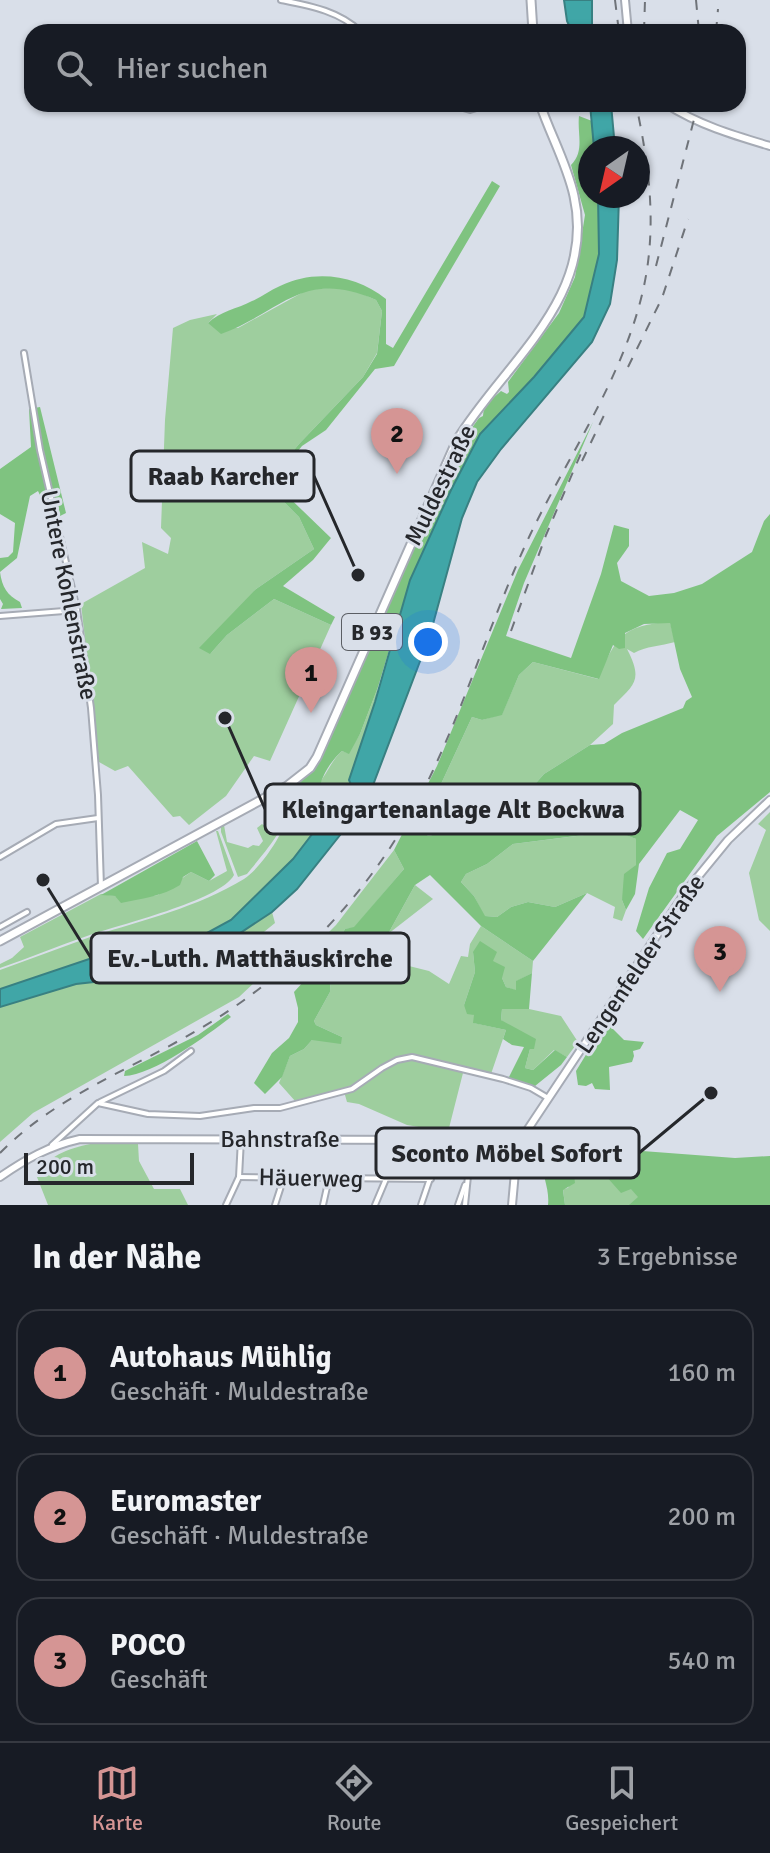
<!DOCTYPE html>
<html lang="de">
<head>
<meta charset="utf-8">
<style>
	:root { --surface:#171b24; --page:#20242c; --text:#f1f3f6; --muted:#9ea1a6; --line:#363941; --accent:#d59594 }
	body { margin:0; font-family:Signika,sans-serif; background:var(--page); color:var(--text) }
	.compass { position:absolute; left:578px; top:136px; width:72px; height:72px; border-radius:50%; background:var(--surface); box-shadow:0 2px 6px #0004; rotate:214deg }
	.scale { position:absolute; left:24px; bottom:20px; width:170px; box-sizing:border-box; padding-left:8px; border:4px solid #25272b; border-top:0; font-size:22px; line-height:28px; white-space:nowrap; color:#25272b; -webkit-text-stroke:6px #d9dfe9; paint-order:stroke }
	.you { position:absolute; left:428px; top:642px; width:28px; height:28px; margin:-20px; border:6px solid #fff; border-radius:50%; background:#1a73e8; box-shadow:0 0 0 12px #1a73e833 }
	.badge { display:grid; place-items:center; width:52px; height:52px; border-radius:50%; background:var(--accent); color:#111; font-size:26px; font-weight:700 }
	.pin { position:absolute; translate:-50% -66px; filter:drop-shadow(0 2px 4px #0008) }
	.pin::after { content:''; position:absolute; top:42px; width:28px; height:24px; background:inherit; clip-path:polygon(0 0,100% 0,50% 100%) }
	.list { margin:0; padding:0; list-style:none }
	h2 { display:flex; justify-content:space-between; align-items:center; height:104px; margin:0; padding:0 32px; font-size:34px }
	h2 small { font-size:26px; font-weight:400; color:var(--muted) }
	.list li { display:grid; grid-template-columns:52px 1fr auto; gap:24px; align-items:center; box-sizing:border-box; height:128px; margin:0 16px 16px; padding:0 16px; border:2px solid var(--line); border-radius:24px }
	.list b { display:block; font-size:30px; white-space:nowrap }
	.list p { margin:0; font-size:26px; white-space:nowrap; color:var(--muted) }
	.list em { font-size:26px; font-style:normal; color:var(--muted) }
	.icon { flex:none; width:44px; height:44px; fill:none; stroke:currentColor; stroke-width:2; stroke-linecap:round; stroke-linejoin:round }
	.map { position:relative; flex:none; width:770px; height:1205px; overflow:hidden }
	.search { position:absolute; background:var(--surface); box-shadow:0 2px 6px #0004; left:24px; right:24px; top:24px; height:88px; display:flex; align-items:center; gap:20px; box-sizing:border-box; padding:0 28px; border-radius:24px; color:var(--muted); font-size:30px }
	.sheet { height:536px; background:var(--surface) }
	nav { display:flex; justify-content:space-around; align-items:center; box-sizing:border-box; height:112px; border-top:2px solid var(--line); background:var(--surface); font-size:22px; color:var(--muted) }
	nav a { display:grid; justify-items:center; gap:4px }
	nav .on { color:var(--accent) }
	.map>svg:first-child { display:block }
</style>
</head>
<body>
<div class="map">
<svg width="770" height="1205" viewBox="0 0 770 1205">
	<rect width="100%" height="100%" fill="#d9dfe9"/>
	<g fill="#9ece9e">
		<polygon points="339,287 354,290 376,300 382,311 377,353 363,377 299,444 266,484 299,517 314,549 256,589 210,654 227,635 274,599 331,625 270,761 254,756 226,796 189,825 180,816 173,817 128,766 115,771 99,762 81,604 145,568 142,542 168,554 171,538 161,528 165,420 173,328 190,320 217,314 208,323 238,328 307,290"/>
		<path d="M 670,622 L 675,642 C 661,646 646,646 634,653 L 627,649 C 643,680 635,684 614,705 L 613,724 L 590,745 L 544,774 L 536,783 L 466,825 L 429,836 L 422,833 L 423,823 L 472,717 L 482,720 L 502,714 L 519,675 L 533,662 L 598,679 C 616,637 623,625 670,622 Z"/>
		<path d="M 378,687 L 375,702 L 349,780 L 352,787 L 338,810 L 326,809 L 321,830 L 313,833 L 293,859 L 231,920 L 185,945 L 129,957 L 98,956 L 0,989 L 0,970 C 31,959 62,947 93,936 C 144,920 198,907 244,879 C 263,867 295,818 291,796 C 320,801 324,767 342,751 L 348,753 L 360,734 Z"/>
		<path d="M 284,794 C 303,812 260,857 247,874 L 238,877 L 221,832 L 221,827 L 224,825 L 227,842 L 248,848 L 253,845 L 259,846 L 263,841 L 257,828 L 262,824 L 267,828 L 281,808 L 282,803 L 278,800 L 272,802 L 270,800 Z"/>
		<polygon points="770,812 770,931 759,920 749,873 766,830 758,824"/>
		<path d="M 216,831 L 218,831 L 234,875 C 220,901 117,925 87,936 C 58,946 29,958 0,968 L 0,964 L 12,958 L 24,947 L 20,937 L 101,894 L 115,896 L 124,901 L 158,895 L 191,872 L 209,881 L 227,871 Z"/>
		<polygon points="616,831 636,839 636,865 622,900 626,910 622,921 613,918 615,907 587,893 555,907 528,902 511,907 497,917 484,916 474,896 461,882 466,874 487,864 513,844"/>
		<polygon points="394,850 404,869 354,928 345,929 327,962 333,971 383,938 409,966 429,971 449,984 461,956 468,957 470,944 481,926 533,961 532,973 517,981 517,991 506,987 502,978 473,952 475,972 464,1005 474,1015 474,1023 506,1030 491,1074 464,1069 448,1132 407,1125 359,1104 347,1102 343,1088 296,1102 279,1083 290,1056 304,1049 312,1040 342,1037 316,1025 314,1021 330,992 331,973 315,969 304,957 336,925"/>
		<polygon points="415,885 433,899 388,934"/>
		<polygon points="272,912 275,923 254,940 198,970 200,977 257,952 270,968 239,997 33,1113 0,1142 0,1007 76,984 139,976 216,949"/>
		<polygon points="502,1009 529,1009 561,1016 578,1042 567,1057 554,1050 533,1070 525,1068 530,1049 501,1020"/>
		<path d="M 102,1142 L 138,1144 L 139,1161 L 154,1189 L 180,1189 L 188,1205 L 48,1205 L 35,1172 C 58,1151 72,1147 102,1142 Z"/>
		<polygon points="587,1163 597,1166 721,1205 565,1205 563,1189 568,1188 578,1168"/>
	</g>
	<g fill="#7fc380" fill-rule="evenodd">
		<path d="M 579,116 L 592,121 L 594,148 L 590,148 L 590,196 L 598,196 L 599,254 L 584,318 L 534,377 L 480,434 L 410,580 L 378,687 L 360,734 L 349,754 L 342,751 C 331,761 321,776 319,791 L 315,792 L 308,803 L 301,804 L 293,790 L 320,760 L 461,443 L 479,418 L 483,416 C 483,406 493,398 501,391 L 507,394 L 509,392 L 508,382 L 559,313 L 575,277 L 585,215 L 571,165 C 585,151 577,134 579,116 Z"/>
		<path d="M 492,181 L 500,186 L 394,366 L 375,369 L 326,430 L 302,446 L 273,482 L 331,538 L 313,560 L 283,586 L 335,617 L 331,625 L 274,599 L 227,635 L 210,654 L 199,648 L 256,589 L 314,549 L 299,517 L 266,484 L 299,444 L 363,377 L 377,354 L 382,311 L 376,300 C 303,268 283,311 221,334 L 208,323 C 220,311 237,309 252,301 C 262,297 270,290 280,286 C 315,269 356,275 386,299 L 386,344 L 393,348 Z"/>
		<path d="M 40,407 L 66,513 L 52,520 L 38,491 L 30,496 L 17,558 L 0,572 C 2,587 7,595 20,602 L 22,608 L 1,609 L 3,604 L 0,599 L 0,558 L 8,557 L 13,552 L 15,523 L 0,514 L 0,469 L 31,447 L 29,409 Z"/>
		<path d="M 593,422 L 524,583 L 506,636 L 571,658 L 601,574 L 614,525 L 629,529 L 629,546 L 617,563 L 621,581 L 649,596 L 674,593 L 702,584 L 752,552 L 764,521 L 770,514 L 770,792 L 717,836 L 643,939 L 636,931 L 649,888 L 667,853 L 680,849 L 698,820 L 680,810 L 639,864 L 635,894 L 626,910 L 622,900 L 624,874 L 636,865 L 636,839 L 615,831 L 513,844 L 487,864 L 466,874 L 461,882 L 474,896 L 485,916 L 497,917 L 511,907 L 528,902 L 555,907 L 587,893 L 533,961 L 481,926 L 430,875 L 415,885 L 388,934 L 332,972 L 327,962 L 345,929 L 354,927 L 404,869 L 394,850 L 437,766 L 518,570 ZM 670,623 L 680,669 L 692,697 L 686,701 L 683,708 L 622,733 L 604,744 L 590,745 L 544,774 L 536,783 L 466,825 L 429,836 L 422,833 L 423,823 L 472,717 L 482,720 L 502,715 L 519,675 L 533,662 L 599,679 L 613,645 L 619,649 L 625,648 L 625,633 L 644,624 Z"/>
		<path d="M 197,841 L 215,875 L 209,881 L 191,872 L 183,877 L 180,885 C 163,896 140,899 121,903 L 115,896 L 101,895 Z"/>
		<polygon points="480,941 497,952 493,961 505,967 502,978 506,987 516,990 516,981 532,973 529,1009 502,1009 501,1020 536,1039 534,1049 530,1049 525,1068 533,1070 555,1050 567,1057 561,1065 535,1086 508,1079 524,1047 512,1045 503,1039 506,1030 473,1023 474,1015 467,1014 464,1005 475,972 473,952"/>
		<polygon points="315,969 331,973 330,992 314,1021 316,1025 342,1037 341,1044 312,1040 304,1049 290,1056 282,1077 265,1094 254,1083 272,1053 289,1038 298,1022 298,1008 294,992"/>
		<path d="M 228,1014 L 231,1017 C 206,1036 154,1075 124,1076 L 125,1071 L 198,1035 Z"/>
		<polygon points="606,1022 624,1040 644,1042 640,1049 633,1051 634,1056 632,1062 609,1067 610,1090 595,1089 592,1083 586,1086 578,1085 576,1071"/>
		<path d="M 576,1146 L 735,1158 L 770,1156 L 770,1205 L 629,1205 L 638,1197 L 631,1189 L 621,1193 L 597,1166 L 587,1163 C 578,1168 573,1172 575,1183 L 563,1190 L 565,1205 L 548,1205 C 550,1188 541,1174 542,1157 L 534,1155 L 533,1148 Z"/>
	</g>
	<g fill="#40a6a7" stroke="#388082" stroke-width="2">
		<polygon points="564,0 592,0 592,32 572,32 567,21"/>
		<polygon points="590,104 611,104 615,148 594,148"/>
		<polygon points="598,196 619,196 617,260 610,304 592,342 501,449 477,482 462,518 430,635 373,785 356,815 297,889 272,912 216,949 139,977 76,984 0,1007 0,989 98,956 129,957 185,945 231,920 293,859 313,833 321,830 326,809 338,810 352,787 349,780 375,702 410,580 451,490 480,434 534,377 584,317 599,254"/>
	</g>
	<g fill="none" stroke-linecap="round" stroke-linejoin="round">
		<defs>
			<g id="minor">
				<path d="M 281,0 C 311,6 339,11 361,32"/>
				<polyline points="449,104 470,110 490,104"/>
				<polyline points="24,353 40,450 77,610 91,708 98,795 101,887"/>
				<polyline points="0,616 77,610"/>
				<polyline points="0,857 56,824 98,818"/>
				<polyline points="0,927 27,912"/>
				<polyline points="100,1102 164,1071 191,1051"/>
				<polyline points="52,1145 98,1103 148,1114 200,1116 254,1108 280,1108 352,1089 382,1068 397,1060 412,1057 503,1079 531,1088 548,1098"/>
				<polyline points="239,1177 431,1179"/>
				<polyline points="226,1205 239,1177 241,1139"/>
				<polyline points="275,1205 284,1177"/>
				<polyline points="323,1205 329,1178"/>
				<polyline points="375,1205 386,1179"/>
				<polyline points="421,1205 443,1140"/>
				<polyline points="458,1205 465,1185"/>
				<polyline points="465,1205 468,1176 477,1139"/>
			</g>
			<polyline id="tertiary" points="625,0 628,32"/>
			<g id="secondary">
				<path d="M 666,104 C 699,125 733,135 770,146"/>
				<path d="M 0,1177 C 26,1159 49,1146 80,1139 L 443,1140 L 522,1138"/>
				<polyline points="512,1205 516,1161 522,1138 687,890 728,840 770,800"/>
			</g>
			<g id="primary">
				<polyline points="531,0 533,32"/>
				<path d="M 0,941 L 287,786 L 310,768 L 317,757 L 457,440 C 504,363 597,298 574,196 C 567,164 550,134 540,104"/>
			</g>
		</defs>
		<use href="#minor" stroke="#a6abb5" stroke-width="8"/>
		<use href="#tertiary" stroke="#a6abb5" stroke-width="10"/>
		<use href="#secondary" stroke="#a6abb5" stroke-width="10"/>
		<use href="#primary" stroke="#a6abb5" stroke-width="11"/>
		<use href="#minor" stroke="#fff" stroke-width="4"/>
		<use href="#tertiary" stroke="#fff" stroke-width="6"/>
		<use href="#secondary" stroke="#fff" stroke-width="6"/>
		<use href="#primary" stroke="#fff" stroke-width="7"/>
		<g stroke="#6f7379" stroke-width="2" stroke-dasharray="10 10" stroke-linecap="butt">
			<polyline points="615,0 619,32"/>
			<polyline points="696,0 699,32"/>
			<polyline points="644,32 645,0"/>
			<polyline points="716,32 718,9"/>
			<polyline points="656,266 698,104"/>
			<polyline points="628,367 662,298 688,219"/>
			<polyline points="582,461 608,407"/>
			<polyline points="511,631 546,535 582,451"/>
			<path d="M 0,1153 C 52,1100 119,1074 182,1039 C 224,1016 264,988 299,955 C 350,908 393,851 424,789 C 465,707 491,618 530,535 C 569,454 625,375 644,286 C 657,224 649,165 636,104"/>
		</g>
	</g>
	<g text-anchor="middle" stroke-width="6" stroke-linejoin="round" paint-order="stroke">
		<rect fill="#d9dfe9" stroke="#5b5e64" stroke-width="2" x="342" y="614" width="60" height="36" rx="6"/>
		<g font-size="22" font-weight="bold" fill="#25272b">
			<text x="372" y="640">B 93</text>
		</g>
		<g font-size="24" fill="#25272b" stroke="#d9dfe9">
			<text transform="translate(440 485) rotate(-64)" y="8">Muldestraße</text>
			<text transform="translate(69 595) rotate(79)" y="8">Untere Kohlenstraße</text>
			<text transform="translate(640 964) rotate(-56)" y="8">Lengenfelder Straße</text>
			<text x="280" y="1147">Bahnstraße</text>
			<text transform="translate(311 1178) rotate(1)" y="8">Häuerweg</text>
		</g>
	</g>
	<path fill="none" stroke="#25272b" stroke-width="3" d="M358 575L314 476M225 718L265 809M43 880L91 958M711 1093L639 1153"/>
	<g fill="#25272b" stroke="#d9dfe9" stroke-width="3">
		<circle cx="358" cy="575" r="8"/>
		<circle cx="225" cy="718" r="8"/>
		<circle cx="43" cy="880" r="8"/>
		<circle cx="711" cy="1093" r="8"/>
	</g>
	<g fill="#d9dfe9" stroke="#25272b" stroke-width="3">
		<rect x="131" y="451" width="183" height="50" rx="8"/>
		<rect x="265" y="784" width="375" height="50" rx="8"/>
		<rect x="91" y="933" width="318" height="50" rx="8"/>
		<rect x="376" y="1128" width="263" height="50" rx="8"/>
	</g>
	<g font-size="26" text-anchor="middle" font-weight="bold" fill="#25272b">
		<text x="223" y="485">Raab Karcher</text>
		<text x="453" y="818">Kleingartenanlage Alt Bockwa</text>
		<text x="250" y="967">Ev.-Luth. Matthäuskirche</text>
		<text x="507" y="1162">Sconto Möbel Sofort</text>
	</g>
</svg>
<svg class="compass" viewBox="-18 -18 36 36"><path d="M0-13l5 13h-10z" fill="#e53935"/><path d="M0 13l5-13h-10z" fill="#9ea1a6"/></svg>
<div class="scale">200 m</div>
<div class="you"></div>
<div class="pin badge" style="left:311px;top:713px">1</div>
<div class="pin badge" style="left:397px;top:474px">2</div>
<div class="pin badge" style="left:720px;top:992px">3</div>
<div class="search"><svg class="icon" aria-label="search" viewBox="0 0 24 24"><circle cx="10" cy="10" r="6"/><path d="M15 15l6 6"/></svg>Hier suchen</div>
</div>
<section class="sheet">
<h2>In der Nähe<small>3 Ergebnisse</small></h2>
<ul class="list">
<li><span class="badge">1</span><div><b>Autohaus Mühlig</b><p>Geschäft · Muldestraße</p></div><em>160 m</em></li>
<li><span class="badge">2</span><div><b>Euromaster</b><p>Geschäft · Muldestraße</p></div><em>200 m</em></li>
<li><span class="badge">3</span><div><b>POCO</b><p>Geschäft</p></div><em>540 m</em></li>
</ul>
</section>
<nav>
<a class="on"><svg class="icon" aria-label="map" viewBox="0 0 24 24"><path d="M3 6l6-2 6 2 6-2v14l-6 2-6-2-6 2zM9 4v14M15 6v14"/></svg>Karte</a>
<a><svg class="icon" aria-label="directions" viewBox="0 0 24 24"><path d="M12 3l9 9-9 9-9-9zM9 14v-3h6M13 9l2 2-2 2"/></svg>Route</a>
<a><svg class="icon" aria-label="saved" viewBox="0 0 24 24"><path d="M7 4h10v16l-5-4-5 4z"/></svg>Gespeichert</a>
</nav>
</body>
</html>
